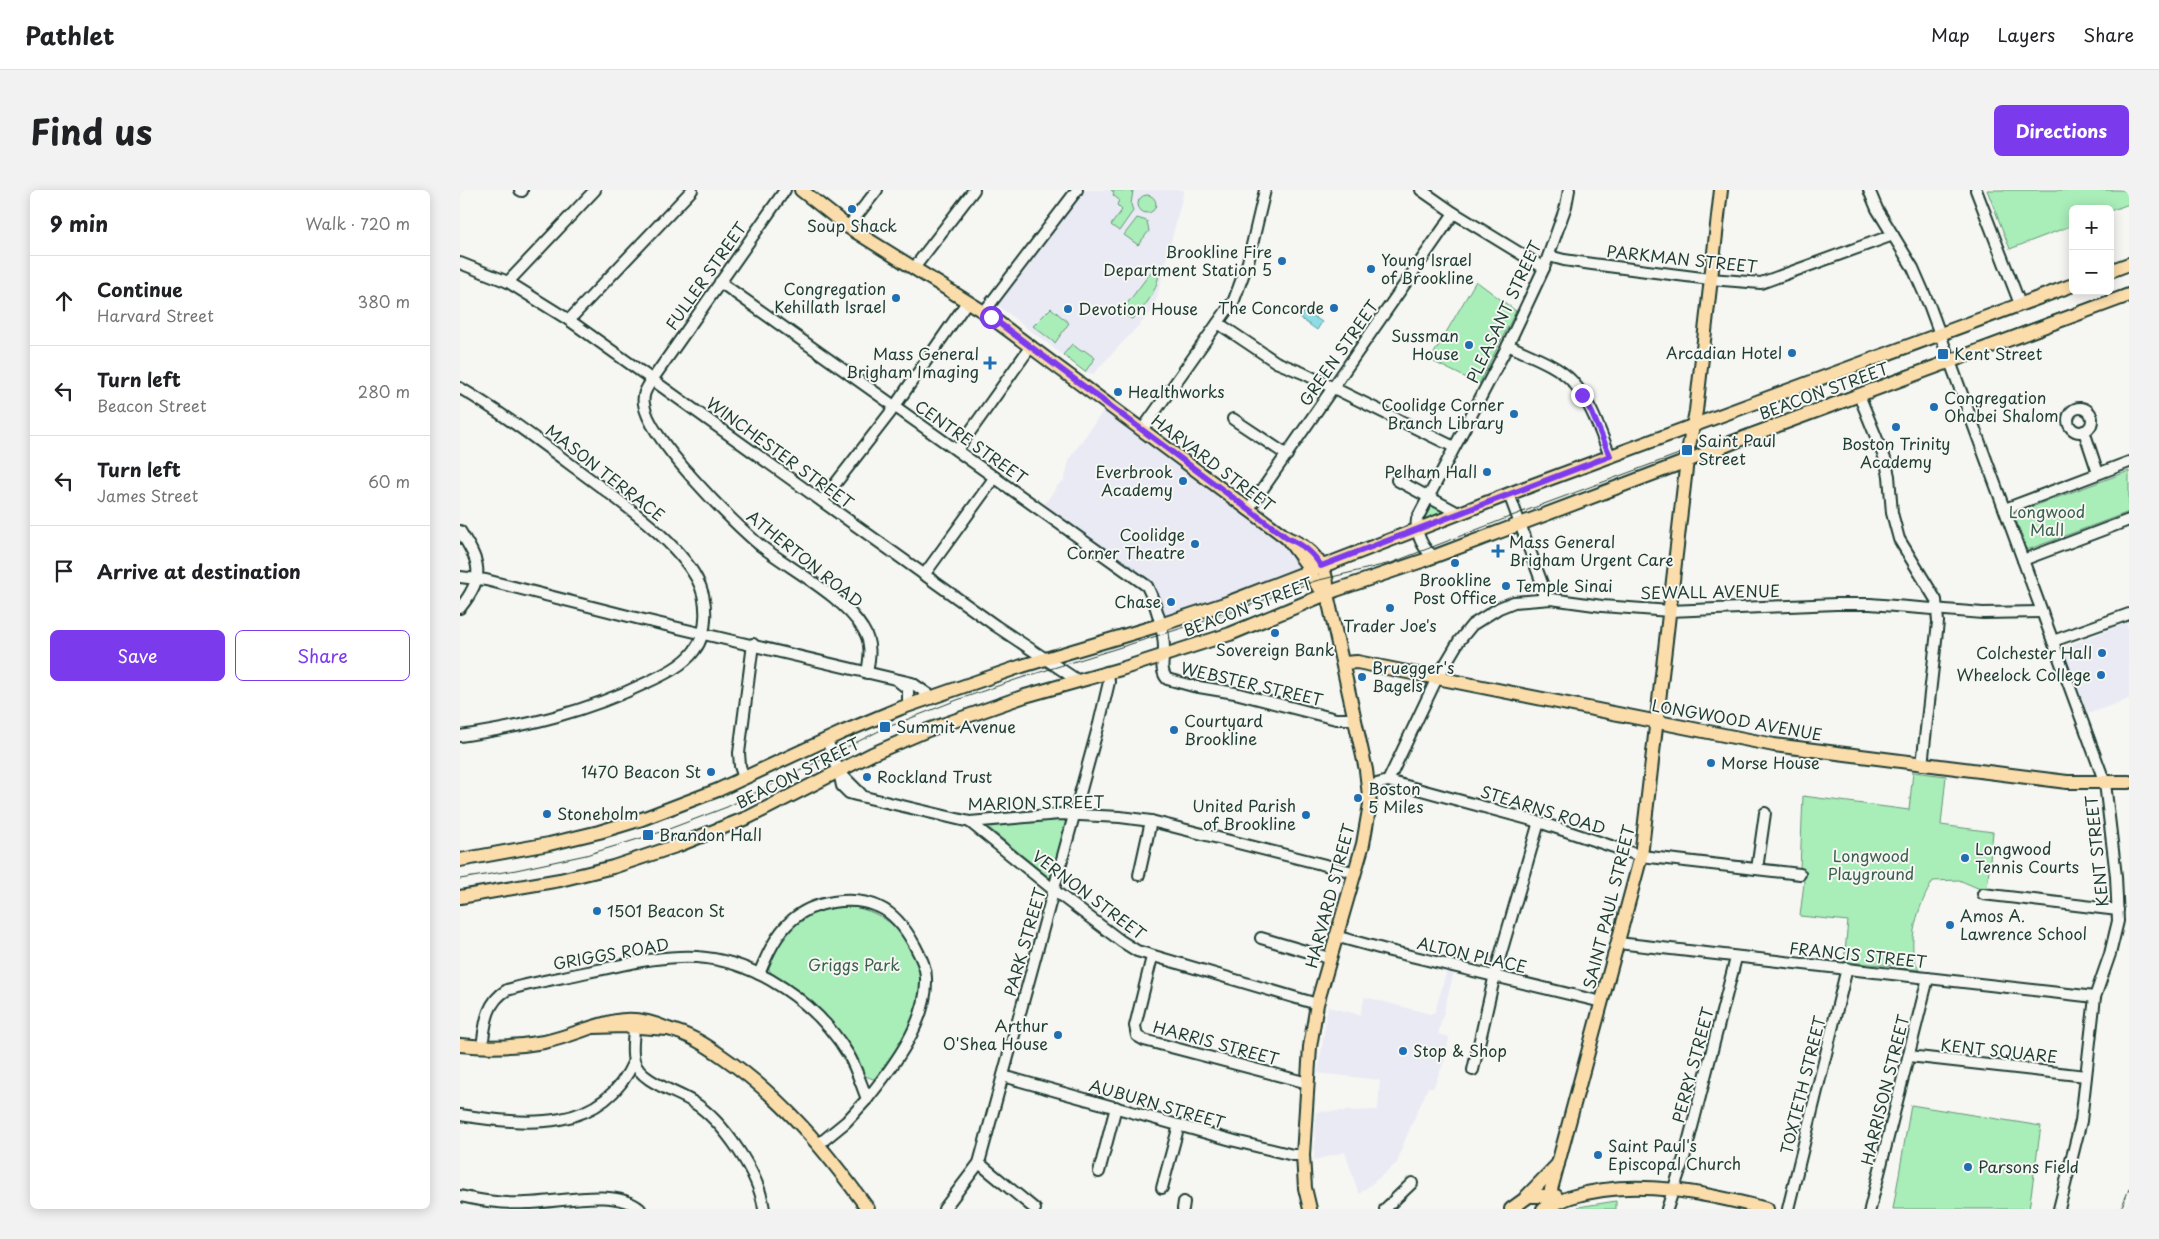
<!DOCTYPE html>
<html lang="en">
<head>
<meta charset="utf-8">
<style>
	:root { --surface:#fff; --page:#f2f2f2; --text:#202124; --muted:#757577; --line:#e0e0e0; --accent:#7c3aed }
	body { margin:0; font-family:"Playpen Sans",sans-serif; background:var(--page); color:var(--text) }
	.controls { position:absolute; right:15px; top:15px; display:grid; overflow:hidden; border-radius:8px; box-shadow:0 2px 12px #0003 }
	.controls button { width:45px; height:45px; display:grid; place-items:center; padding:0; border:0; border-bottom:1px solid var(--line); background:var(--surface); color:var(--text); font:25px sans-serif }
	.stop { position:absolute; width:15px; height:15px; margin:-11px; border:4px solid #7c3aed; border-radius:50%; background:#fff }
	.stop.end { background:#7c3aed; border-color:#fff; box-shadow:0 1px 5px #0008 }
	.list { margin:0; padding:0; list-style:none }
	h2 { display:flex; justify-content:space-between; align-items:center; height:65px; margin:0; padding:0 20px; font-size:21px }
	h2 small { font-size:16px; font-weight:400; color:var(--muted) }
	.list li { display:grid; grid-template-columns:32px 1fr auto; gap:15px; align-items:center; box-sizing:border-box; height:90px; padding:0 20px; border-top:1px solid var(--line) }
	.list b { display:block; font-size:19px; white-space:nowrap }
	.list p { margin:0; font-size:16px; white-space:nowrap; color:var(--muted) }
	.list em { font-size:16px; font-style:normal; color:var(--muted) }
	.actions { display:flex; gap:10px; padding:15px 20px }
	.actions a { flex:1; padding:11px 0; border:1px solid var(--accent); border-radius:8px; text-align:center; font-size:18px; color:var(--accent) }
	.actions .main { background:var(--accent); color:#fff }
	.icon { flex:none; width:28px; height:28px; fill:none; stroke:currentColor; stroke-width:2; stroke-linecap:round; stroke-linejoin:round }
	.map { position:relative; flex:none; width:1669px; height:1019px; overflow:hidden; border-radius:8px }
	header { display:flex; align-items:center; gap:30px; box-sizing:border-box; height:70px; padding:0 25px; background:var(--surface); border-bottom:1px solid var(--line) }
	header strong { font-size:24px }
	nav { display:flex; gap:28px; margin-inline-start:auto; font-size:18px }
	.intro { display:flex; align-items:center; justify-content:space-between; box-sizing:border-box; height:120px; padding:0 30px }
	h1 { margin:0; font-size:35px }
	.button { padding:12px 22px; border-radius:8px; background:var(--accent); color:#fff; font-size:18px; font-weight:700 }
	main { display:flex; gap:30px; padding:0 30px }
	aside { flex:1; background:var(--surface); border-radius:8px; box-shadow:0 2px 12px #0003 }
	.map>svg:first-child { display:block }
</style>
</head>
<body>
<header>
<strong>Pathlet</strong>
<nav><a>Map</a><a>Layers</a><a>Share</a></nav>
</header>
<div class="intro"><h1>Find us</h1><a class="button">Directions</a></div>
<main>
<aside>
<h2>9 min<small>Walk · 720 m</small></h2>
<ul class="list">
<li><svg class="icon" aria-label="ahead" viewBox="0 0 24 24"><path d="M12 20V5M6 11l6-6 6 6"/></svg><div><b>Continue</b><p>Harvard Street</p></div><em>380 m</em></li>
<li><svg class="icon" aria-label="left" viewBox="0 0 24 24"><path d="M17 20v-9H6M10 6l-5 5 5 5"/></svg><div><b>Turn left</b><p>Beacon Street</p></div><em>280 m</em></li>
<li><svg class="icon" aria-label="left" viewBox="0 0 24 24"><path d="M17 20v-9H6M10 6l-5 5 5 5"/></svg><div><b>Turn left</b><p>James Street</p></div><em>60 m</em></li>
<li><svg class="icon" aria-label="arrive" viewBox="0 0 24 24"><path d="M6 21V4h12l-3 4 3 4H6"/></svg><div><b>Arrive at destination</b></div></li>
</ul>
<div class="actions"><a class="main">Save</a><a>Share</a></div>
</aside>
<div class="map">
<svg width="1669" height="1019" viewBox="0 0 1669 1019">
	<rect width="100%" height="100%" fill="#f6f6f2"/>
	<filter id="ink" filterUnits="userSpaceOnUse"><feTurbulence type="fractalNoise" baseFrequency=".02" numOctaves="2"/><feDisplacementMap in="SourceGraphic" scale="10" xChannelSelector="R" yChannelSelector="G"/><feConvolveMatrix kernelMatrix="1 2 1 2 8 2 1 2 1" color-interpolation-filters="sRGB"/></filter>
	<g filter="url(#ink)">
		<g fill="#e9eaf4">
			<polygon points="625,0 724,0 694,119 633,184 625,182 537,115"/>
			<polygon points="651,215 827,348 847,375 700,435 692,405 580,320 599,294 604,291 610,268 643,221"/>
			<polygon points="1666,433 1669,442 1669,509 1627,524 1604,460 1606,457"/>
			<polygon points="987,780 994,782 978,844 989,847 986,867 973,898 968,897 944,952 937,973 899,1004 885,962 854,970 856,922 918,920 920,890 858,883 868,817 900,825 905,807 970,824 975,822"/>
		</g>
		<g fill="#a9edb9" stroke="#649576">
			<polygon points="651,0 673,1 671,14 673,21 659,41 651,35 662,20 657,15 659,10 653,5 654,2"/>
			<polygon points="1527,0 1669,0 1669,14 1650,21 1650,19 1613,19 1613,35 1550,59"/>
			<circle cx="687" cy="14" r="9"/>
			<polygon points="677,28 687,31 689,41 678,55 664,45"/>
			<path d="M 694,78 L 699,85 C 695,104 686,116 672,129 L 660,123 Z"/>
			<polygon points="1016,91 1056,121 1019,194 970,170"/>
			<polygon points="591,118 609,133 595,153 573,136"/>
			<polygon points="612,154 621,161 624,160 635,168 625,182 603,165"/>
			<polygon points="1669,281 1669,322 1567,360 1556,330 1558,322"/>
			<polygon points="969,315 982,320 983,324 961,332 962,326"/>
			<path d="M 1453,582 L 1486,586 L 1481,635 L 1533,642 L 1527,699 L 1520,699 L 1499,690 L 1473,691 C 1459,714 1444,755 1459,780 L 1439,778 L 1436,776 L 1384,772 L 1388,731 L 1340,726 L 1344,693 L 1342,679 L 1340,679 L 1343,606 L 1449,620 Z"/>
			<polygon points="603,630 607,634 591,689 528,637 529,635"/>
			<path d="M 383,716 C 433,718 471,764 458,813 C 451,841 434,864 420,888 L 413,889 L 405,886 L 385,850 L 370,830 L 342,803 L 311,783 L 308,777 C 313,741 349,719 383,716 Z"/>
			<polygon points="1451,915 1581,936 1569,1019 1433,1019"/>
			<polygon points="1156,1011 1156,1019 1118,1019 1118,1017"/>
		</g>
		<polygon fill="#8cdde6" stroke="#609d9f" points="845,121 862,132 857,140 840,128"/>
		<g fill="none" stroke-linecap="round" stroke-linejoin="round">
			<defs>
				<g id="minor">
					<polyline points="60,0 62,1"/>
					<path d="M 325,0 L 192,190 C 187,198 182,204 184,214 C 188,248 273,333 301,356 C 332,380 383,406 403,439 C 412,453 410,467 407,483"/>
					<polyline points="961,0 994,23 1084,78"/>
					<polyline points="1409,0 1417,19 1453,78 1470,117 1645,593 1656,686 1658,731 1650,764 1635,807 1621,931 1599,1019"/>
					<polyline points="1516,0 1560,114"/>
					<polyline points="388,37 417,0"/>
					<polyline points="1089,66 1104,70 1132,74 1250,89 1301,93 1433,45"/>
					<polyline points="0,73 48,92 109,130 536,436 617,490"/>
					<polyline points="454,78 514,0"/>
					<polyline points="48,92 135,0"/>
					<path d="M 260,92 L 687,396 C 695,412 704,440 704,458 C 704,469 699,479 707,489 L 733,496 L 775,503 L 876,529 L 894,529"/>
					<polyline points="524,122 617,0"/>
					<polyline points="109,130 232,0"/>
					<polyline points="758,133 816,172 843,183 994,257"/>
					<path d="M 1048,155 C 1068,165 1096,174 1112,191 C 1131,212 1140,241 1150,266"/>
					<path d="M 0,198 C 42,223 79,251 118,280 C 155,308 215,348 237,389 C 248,409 249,442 234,461 C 224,475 203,485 188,492 C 126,522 67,536 0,546"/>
					<polyline points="1399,205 1425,269 1429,286 1432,323 1439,349 1476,410 1478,432 1462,575"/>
					<circle cx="1620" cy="230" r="12"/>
					<polyline points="773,229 827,265"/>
					<polyline points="682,240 774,110 788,72 805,0"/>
					<polyline points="1624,241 1638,283"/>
					<polyline points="497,260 571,156"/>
					<polyline points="937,290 998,323"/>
					<polyline points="1049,304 1083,396 1083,409"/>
					<polyline points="362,311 430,223 507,112"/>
					<polyline points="1545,319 1669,272"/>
					<polyline points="788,320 994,23"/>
					<path d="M 0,341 C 20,373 26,385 0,418"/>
					<path d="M 976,366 C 963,363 955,341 957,329 L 1048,155 L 1084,78 L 1106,16 L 1109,0"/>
					<polyline points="1563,370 1669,330"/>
					<polyline points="464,385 535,287"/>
					<polyline points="0,387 26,390 180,429 452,493 472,507"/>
					<polyline points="1593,451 1669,424"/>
					<polyline points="438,491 448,499 448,515"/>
					<polyline points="367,550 379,582 382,596 389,603 396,605 510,632 599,624 660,627 691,631 893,682"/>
					<polyline points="379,582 401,604"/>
					<polyline points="284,588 280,576 279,563 293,454"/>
					<polyline points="928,591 977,488 999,451 1012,435 1039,418 1054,412 1091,409 1142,416 1210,421 1376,414 1410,414 1523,423 1582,422"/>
					<polyline points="909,596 928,591 1079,632 1181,666 1340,684"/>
					<polyline points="510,632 600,705 661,751 677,761 857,814"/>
					<polyline points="1297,679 1305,623"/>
					<polyline points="679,685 691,631"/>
					<polyline points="1523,704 1658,720"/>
					<polyline points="875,746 930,761 1142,812"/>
					<polyline points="801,748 869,768"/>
					<polyline points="1158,753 1635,807"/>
					<polyline points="692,767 675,836 677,846 684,850 848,893"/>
					<path d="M 299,784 C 307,765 316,744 332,730 C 353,711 393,705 419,717 C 435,724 447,741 455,756 C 460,766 466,776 466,788 C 468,831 433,877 407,909"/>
					<path d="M 174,836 C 174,847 171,860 174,871 C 180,892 216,901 233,912 C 263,931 299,983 304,1019"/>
					<path d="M 22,857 C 25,835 26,812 47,800 C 73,792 101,788 128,782 C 164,775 200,765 237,767 C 297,771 357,813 388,864 C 396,877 401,894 407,909 L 386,932 L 359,954"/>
					<polyline points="1449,866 1626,886"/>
					<polyline points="1013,880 1036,780 1079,632"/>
					<polyline points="543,886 775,951 833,965 843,965"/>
					<path d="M 0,925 C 66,935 142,944 174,871"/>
					<polyline points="519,973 575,1019"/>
					<polyline points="639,982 656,917"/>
					<polyline points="702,998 719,935"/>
					<path d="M 0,1006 C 21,1011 44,1014 66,1013 C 98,1013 154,997 180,1019"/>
					<polyline points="484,1019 519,973 639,534 649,492 648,482"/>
					<polyline points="723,1019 724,1012"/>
					<polyline points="925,1019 952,993"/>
					<polyline points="1207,1019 1224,968 1276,768"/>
					<polyline points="1328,1019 1387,778"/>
					<polyline points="1410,1019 1468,788"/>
				</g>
				<g id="major">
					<path d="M 341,0 L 388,37 L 524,122 L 827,348 C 850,356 870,378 867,404 L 906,580 L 910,614 L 903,654 L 857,814 L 850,857 L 843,965 L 845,998 L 850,1019"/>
					<polyline points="1650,81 1669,74"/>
					<polyline points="827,348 847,375 857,395 867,404"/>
					<polyline points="883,473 897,472 1314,555 1607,592 1669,592"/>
					<polyline points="0,670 89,654 139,642 182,629 258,600 381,543 441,518 562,476 700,435 767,413 1062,299 1613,95"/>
					<polyline points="0,707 100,690 153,677 219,655 289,627 412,564 468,540 565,506 661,479 770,444 876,400 962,371 1227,271 1289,246 1669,105"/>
					<path d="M 208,839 C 229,844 246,855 263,867 C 323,908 366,961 408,1019"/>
					<path d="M 0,855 C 28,858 56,857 84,852 C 132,842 158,816 208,839 L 164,836 L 134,837"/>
					<polyline points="1066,1007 1098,974"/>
					<polyline points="1086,1018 1181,666 1228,261 1236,221 1261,0"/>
					<polyline points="1051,1019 1069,1006 1096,1006"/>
					<path d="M 1083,1019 C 1093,1015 1102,1010 1111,1007 C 1175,987 1245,1003 1307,1019"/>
				</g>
			</defs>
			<use href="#minor" stroke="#1f3d34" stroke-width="14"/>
			<use href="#major" stroke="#1f3d34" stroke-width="16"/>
			<use href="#minor" stroke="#f6f6f2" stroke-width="10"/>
			<use href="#major" stroke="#faddab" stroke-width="12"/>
			<g stroke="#1f3d34" stroke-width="1">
				<polyline points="0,689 56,680 126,665 201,642 267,617 423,539 497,510 558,489 761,426 855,391 931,373 1057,324 1669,97"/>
				<polyline points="1661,1019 1669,999"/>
			</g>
		</g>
	</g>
	<g fill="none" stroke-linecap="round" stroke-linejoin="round" filter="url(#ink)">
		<path stroke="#7c3aed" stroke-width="6" d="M 531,127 L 827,348 C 842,354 853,362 861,376 L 1150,266 L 1132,223 L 1122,205"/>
	</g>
	<g fill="#1f6fb2" stroke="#f6f6f2" stroke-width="2">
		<circle cx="392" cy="19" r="5"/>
		<circle cx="822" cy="71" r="5"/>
		<circle cx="911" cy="79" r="5"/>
		<circle cx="436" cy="108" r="5"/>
		<circle cx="874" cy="118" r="5"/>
		<circle cx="608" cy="119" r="5"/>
		<circle cx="1009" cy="155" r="5"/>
		<circle cx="1332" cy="163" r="5"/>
		<rect x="1477" y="158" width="12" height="12" rx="2.5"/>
		<path d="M527.5 165.5h5v5h5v5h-5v5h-5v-5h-5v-5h5z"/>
		<circle cx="658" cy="202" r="5"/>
		<circle cx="1474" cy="217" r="5"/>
		<circle cx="1054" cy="224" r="5"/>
		<circle cx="1436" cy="237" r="5"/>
		<rect x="1221" y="254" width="12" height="12" rx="2.5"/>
		<circle cx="1027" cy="282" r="5"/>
		<circle cx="723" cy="291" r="5"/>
		<circle cx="735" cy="354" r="5"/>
		<path d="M1035.5 353.5h5v5h5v5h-5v5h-5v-5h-5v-5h5z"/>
		<circle cx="995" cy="373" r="5"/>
		<circle cx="1046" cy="396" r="5"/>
		<circle cx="711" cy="412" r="5"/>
		<circle cx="930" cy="418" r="5"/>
		<circle cx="815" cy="443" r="5"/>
		<circle cx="1642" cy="463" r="5"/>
		<circle cx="1641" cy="485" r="5"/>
		<circle cx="902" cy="487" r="5"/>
		<rect x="419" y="531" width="12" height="12" rx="2.5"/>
		<circle cx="714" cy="540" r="5"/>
		<circle cx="1251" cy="573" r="5"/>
		<circle cx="251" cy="582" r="5"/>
		<circle cx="407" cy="587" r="5"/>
		<circle cx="898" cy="608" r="5"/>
		<circle cx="87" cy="624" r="5"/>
		<circle cx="846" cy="625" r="5"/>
		<rect x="182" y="639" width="12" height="12" rx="2.5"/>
		<circle cx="1505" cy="668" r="5"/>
		<circle cx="137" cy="721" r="5"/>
		<circle cx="1490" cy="735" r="5"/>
		<circle cx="598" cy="845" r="5"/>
		<circle cx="943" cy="861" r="5"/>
		<circle cx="1138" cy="965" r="5"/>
		<circle cx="1508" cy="977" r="5"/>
	</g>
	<g text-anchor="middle" stroke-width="4" stroke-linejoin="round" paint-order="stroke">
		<g font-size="16" fill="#1f3d34" stroke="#f6f6f2" text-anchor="start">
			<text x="392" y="42" text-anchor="middle">Soup Shack</text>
			<text x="812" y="68" text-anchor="end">Brookline Fire<tspan x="812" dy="18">Department Station 5</tspan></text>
			<text x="921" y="76">Young Israel<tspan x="921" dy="18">of Brookline</tspan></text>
			<text x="426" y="105" text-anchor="end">Congregation<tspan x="426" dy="18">Kehillath Israel</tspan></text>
			<text x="864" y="124" text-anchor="end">The Concorde</text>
			<text x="618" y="125">Devotion House</text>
			<text x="999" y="152" text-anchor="end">Sussman<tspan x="999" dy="18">House</tspan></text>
			<text x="1322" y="169" text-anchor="end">Arcadian Hotel</text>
			<text x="519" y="170" text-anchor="end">Mass General<tspan x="519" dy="18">Brigham Imaging</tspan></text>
			<text x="1494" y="170">Kent Street</text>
			<text x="668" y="208">Healthworks</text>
			<text x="1484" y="214">Congregation<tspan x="1484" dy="18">Ohabei Shalom</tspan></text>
			<text x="1044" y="221" text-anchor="end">Coolidge Corner<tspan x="1044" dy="18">Branch Library</tspan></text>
			<text x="1238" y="257">Saint Paul<tspan x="1238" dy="18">Street</tspan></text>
			<text x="1436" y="260" text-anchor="middle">Boston Trinity<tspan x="1436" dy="18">Academy</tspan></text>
			<text x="713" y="288" text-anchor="end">Everbrook<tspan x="713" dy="18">Academy</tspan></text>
			<text x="1017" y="288" text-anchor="end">Pelham Hall</text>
			<text x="725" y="351" text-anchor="end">Coolidge<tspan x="725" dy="18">Corner Theatre</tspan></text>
			<text x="1049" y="358">Mass General<tspan x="1049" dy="18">Brigham Urgent Care</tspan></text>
			<text x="995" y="396" text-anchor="middle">Brookline<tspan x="995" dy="18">Post Office</tspan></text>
			<text x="1056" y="402">Temple Sinai</text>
			<text x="701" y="418" text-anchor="end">Chase</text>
			<text x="930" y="442" text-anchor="middle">Trader Joe's</text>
			<text x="815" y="466" text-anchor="middle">Sovereign Bank</text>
			<text x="1632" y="469" text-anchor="end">Colchester Hall</text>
			<text x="912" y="484">Bruegger's<tspan x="912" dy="18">Bagels</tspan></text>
			<text x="1631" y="491" text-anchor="end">Wheelock College</text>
			<text x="724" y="537">Courtyard<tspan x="724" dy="18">Brookline</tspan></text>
			<text x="436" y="543">Summit Avenue</text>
			<text x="1261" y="579">Morse House</text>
			<text x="241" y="588" text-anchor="end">1470 Beacon St</text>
			<text x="417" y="593">Rockland Trust</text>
			<text x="908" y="605">Boston<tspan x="908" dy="18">5 Miles</tspan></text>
			<text x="836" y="622" text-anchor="end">United Parish<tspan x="836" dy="18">of Brookline</tspan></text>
			<text x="97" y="630">Stoneholm</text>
			<text x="199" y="651">Brandon Hall</text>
			<text x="1515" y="665">Longwood<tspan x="1515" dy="18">Tennis Courts</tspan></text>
			<text x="147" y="727">1501 Beacon St</text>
			<text x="1500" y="732">Amos A.<tspan x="1500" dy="18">Lawrence School</tspan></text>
			<text x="588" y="842" text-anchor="end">Arthur<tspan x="588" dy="18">O'Shea House</tspan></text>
			<text x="953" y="867">Stop &amp; Shop</text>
			<text x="1148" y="962">Saint Paul's<tspan x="1148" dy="18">Episcopal Church</tspan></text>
			<text x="1518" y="983">Parsons Field</text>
		</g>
		<g font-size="16" fill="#1f3d34" stroke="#f6f6f2">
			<text transform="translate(1222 69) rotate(6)" y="6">PARKMAN STREET</text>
			<text transform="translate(246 86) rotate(-55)" y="6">FULLER STREET</text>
			<text transform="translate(1044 122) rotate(-65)" y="6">PLEASANT STREET</text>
			<text transform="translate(879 163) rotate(-55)" y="6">GREEN STREET</text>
			<text transform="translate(1364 201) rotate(-20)" y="6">BEACON STREET</text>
			<text transform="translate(511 252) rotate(35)" y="6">CENTRE STREET</text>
			<text transform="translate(320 263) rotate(36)" y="6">WINCHESTER STREET</text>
			<text transform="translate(753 273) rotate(37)" y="6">HARVARD STREET</text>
			<text transform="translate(145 283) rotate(38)" y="6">MASON TERRACE</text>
			<text transform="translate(345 369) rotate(39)" y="6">ATHERTON ROAD</text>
			<text transform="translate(1250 402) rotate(-1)" y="6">SEWALL AVENUE</text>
			<text transform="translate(788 417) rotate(-21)" y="6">BEACON STREET</text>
			<text transform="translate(792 494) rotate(13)" y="6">WEBSTER STREET</text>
			<text transform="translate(1277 530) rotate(10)" y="6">LONGWOOD AVENUE</text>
			<text transform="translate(338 583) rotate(-27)" y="6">BEACON STREET</text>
			<text transform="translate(576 613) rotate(-1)" y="6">MARION STREET</text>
			<text transform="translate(1083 620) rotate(17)" y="6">STEARNS ROAD</text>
			<text transform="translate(1637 661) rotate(-96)" y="6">KENT STREET</text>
			<text transform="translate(629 705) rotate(37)" y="6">VERNON STREET</text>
			<text transform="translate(870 706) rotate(-75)" y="6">HARVARD STREET</text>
			<text transform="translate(1149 717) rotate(-76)" y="6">SAINT PAUL STREET</text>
			<text transform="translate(565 752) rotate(-74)" y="6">PARK STREET</text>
			<text transform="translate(151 764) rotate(-10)" y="6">GRIGGS ROAD</text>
			<text transform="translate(1012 765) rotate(13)" y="6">ALTON PLACE</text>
			<text transform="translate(1398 765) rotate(6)" y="6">FRANCIS STREET</text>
			<text transform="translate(756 853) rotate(15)" y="6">HARRIS STREET</text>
			<text transform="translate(1539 861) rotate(6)" y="6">KENT SQUARE</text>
			<text transform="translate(1233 875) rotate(-75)" y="6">PERRY STREET</text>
			<text transform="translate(1343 895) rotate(-76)" y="6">TOXTETH STREET</text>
			<text transform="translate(1425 900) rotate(-76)" y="6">HARRISON STREET</text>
			<text transform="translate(697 914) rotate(16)" y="6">AUBURN STREET</text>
		</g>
		<g font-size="16" fill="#3b604f" stroke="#f6f6f2">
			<text x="1587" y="328">Longwood<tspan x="1587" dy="18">Mall</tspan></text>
			<text x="1411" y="672">Longwood<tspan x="1411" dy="18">Playground</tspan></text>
			<text x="394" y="781">Griggs Park</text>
		</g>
	</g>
</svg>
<div class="controls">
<button>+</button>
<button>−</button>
</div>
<div class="stop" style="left:531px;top:127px"></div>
<div class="stop end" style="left:1122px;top:205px"></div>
</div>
</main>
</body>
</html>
